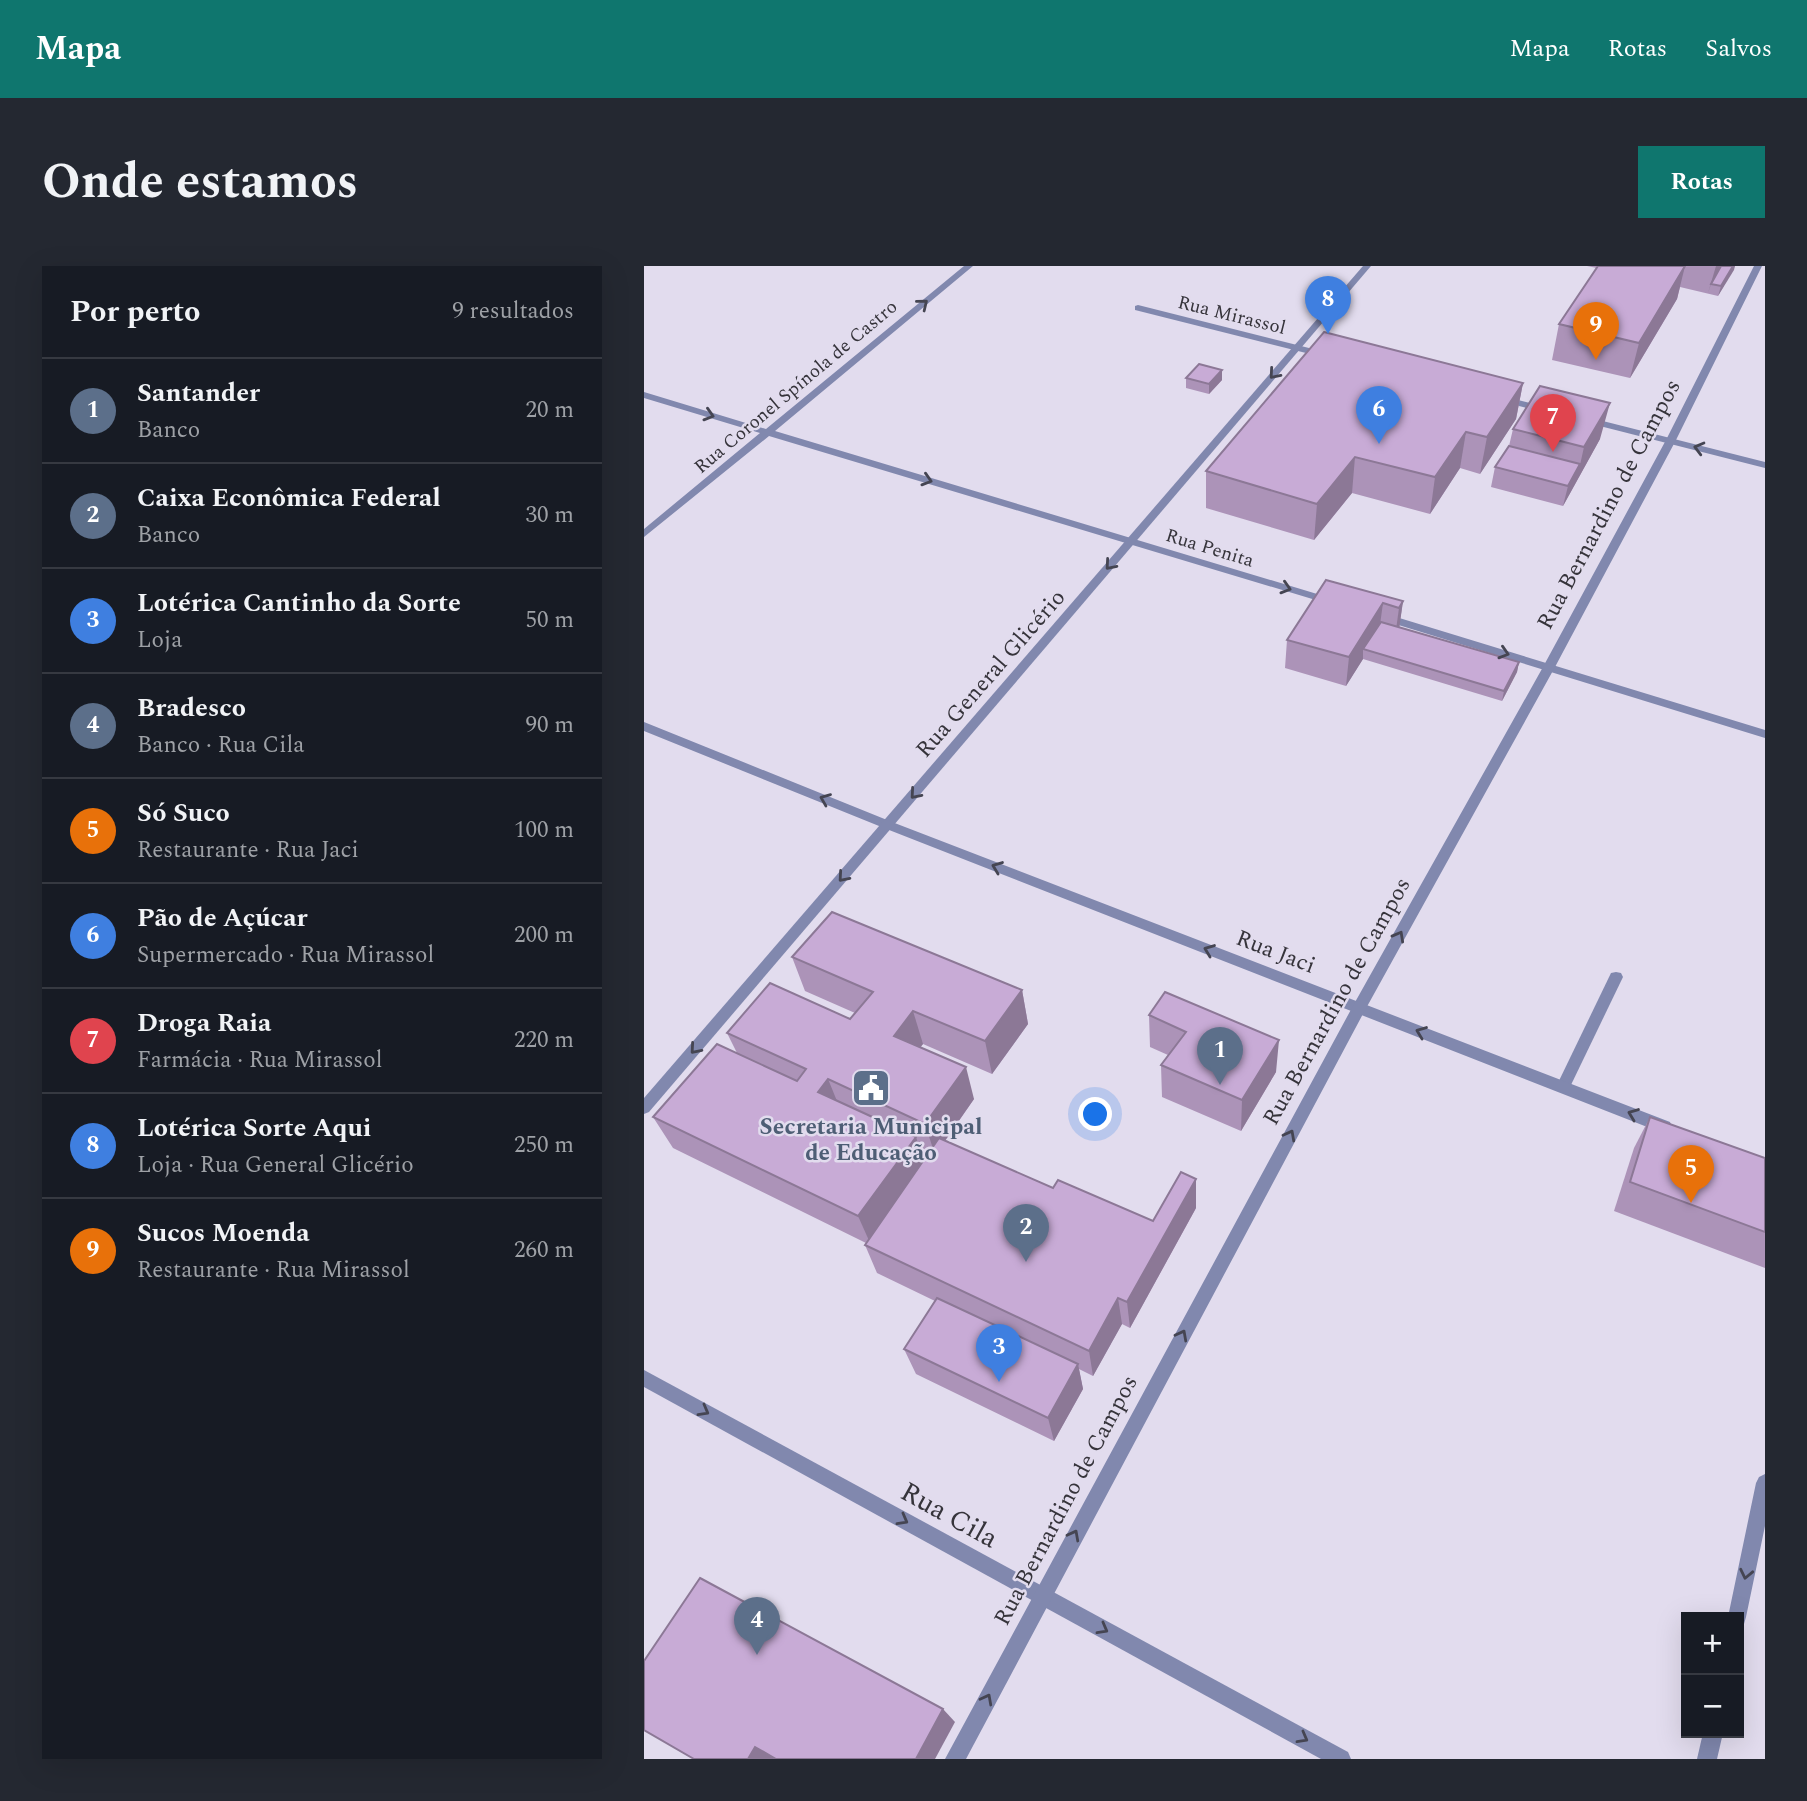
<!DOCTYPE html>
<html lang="pt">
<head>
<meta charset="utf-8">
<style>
	:root { --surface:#171b24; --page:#242831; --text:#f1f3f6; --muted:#9ea1a6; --line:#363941; --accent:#0f766e }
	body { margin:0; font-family:Spectral,serif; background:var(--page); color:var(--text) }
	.controls { position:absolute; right:21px; bottom:21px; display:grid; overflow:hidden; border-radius:0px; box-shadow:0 7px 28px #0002 }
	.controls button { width:63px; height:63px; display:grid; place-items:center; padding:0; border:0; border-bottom:2px solid var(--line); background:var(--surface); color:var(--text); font:35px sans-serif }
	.you { position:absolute; left:452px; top:849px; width:24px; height:24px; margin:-18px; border:5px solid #fff; border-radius:50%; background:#1a73e8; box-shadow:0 0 0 10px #1a73e833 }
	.badge { display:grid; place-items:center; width:46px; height:46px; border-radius:50%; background:var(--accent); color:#fff; font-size:23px; font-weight:700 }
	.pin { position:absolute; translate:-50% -58px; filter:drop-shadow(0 2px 4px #0008) }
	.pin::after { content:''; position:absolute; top:37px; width:24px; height:21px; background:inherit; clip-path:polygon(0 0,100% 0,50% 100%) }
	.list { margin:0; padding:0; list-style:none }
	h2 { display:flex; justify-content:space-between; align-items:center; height:91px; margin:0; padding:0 28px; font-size:30px }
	h2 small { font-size:23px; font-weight:400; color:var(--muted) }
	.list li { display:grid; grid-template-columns:46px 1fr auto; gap:21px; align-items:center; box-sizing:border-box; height:105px; padding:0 28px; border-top:2px solid var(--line) }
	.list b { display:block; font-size:26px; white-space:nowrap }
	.list p { margin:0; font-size:23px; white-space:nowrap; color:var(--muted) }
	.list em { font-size:23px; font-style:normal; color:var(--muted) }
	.map { position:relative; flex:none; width:1121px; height:1493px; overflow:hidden; border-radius:0px }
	header { display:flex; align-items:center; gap:42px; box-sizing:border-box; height:98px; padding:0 35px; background:var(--accent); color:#fff }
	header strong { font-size:33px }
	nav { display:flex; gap:38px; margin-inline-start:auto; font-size:24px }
	.intro { display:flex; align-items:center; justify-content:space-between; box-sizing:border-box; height:168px; padding:0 42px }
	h1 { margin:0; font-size:49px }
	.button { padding:18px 32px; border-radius:0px; background:var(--accent); color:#fff; font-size:24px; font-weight:700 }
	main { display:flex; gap:42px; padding:0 42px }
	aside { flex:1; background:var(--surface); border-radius:0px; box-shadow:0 7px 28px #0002 }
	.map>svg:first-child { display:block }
</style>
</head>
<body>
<header>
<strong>Mapa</strong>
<nav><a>Mapa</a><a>Rotas</a><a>Salvos</a></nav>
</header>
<div class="intro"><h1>Onde estamos</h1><a class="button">Rotas</a></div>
<main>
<aside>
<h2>Por perto<small>9 resultados</small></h2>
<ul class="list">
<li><span class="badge" style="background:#5c6f8a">1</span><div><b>Santander</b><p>Banco</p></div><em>20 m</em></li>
<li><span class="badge" style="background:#5c6f8a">2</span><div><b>Caixa Econômica Federal</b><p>Banco</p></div><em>30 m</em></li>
<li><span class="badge" style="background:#3f7fe0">3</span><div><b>Lotérica Cantinho da Sorte</b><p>Loja</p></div><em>50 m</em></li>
<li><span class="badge" style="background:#5c6f8a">4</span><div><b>Bradesco</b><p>Banco · Rua Cila</p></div><em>90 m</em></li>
<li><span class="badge" style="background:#e8710a">5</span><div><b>Só Suco</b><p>Restaurante · Rua Jaci</p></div><em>100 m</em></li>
<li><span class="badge" style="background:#3f7fe0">6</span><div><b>Pão de Açúcar</b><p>Supermercado · Rua Mirassol</p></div><em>200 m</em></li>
<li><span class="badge" style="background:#e0444e">7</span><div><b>Droga Raia</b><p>Farmácia · Rua Mirassol</p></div><em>220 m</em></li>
<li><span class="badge" style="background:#3f7fe0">8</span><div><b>Lotérica Sorte Aqui</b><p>Loja · Rua General Glicério</p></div><em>250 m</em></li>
<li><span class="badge" style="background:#e8710a">9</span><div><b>Sucos Moenda</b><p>Restaurante · Rua Mirassol</p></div><em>260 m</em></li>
</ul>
</aside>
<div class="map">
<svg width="1121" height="1493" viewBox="0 0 1121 1493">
	<rect width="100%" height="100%" fill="#e2dcee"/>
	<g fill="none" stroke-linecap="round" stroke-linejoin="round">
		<polygon fill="#8188ae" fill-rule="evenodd" points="972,706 977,707 979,711 926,821 924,825 919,827 914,825 912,821 967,707"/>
		<g fill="#8188ae" fill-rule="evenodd">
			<polygon points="320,0 329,0 131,165 693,334 693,338 685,338 125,170 0,271 0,263 116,167 0,132 0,126 122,163"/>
			<polygon points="494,39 685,87 687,89 682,92 491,44 491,40"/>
			<polygon points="858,130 906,142 908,144 903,147 855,135 853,133"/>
			<polygon points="943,151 1121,196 1121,202 940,156 940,152"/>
			<polygon points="739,347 1121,464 1121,472 735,353 733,351"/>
			<polygon points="0,456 248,556 1026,856 1028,861 1026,866 1021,867 1016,866 240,562 0,465"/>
			<polygon points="0,1104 704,1486 707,1493 677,1493 0,1121"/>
			<polygon points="1121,1208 1121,1260 1102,1351 1100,1358 1095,1360 1095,1351 1084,1351 1112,1217 1115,1211"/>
			<polygon points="1059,1467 1079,1467 1073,1493 1053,1493"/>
		</g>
		<g fill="#8188ae" fill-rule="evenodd">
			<polygon points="719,0 727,0 5,846 0,848 0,832"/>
			<polygon points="1110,0 1118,0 1032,174 911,401 720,746 322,1493 301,1493 710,738 899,401 1022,174"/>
		</g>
	</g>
	<g fill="#ac93b8" fill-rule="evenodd">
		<polygon points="943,0 1091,0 1074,30 1036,21 1033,33 986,112 908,94 915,58 953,2"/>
		<polygon points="578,104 578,114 565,128 542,122 542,112"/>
		<polygon points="879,117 872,153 836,208 816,202 786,248 708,227 670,274 562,242 562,205"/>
		<polygon points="869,163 956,173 919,240 847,221 851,201 865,180"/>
		<polygon points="682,314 759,335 755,361 875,396 873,406 858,435 719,393 702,420 641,402 643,374"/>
		<path d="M 148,691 L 378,724 L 384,758 L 348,808 L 279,778 L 276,781 L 330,833 L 301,875 L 409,922 L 509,955 L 552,942 L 486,1062 L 478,1058 L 449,1110 L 435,1103 L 439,1123 L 410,1175 L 272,1108 L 260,1083 L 291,1035 L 233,1007 L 221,979 L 222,977 L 29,882 L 9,851 L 93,787 L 83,767 L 206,753 L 211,747 L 161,725 ZM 275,881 L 286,886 L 280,894 Z"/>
		<polygon points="505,749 632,806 597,865 518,831 517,799 524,789 506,781"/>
		<polygon points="1006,851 1121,892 1121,1002 970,945 990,882"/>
	</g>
	<g fill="#8c7896">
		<polygon points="1041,0 1033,33 986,112 995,77"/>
		<polygon points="1072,0 1080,0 1067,18 1064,27"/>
		<polygon points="1089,0 1091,0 1090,4 1074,30 1077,20"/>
		<polygon points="578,104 578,114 565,128 565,118"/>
		<polygon points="879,117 872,153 836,208 843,171"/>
		<polygon points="966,137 956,173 919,240 924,220 936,199 940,181"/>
		<polygon points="822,166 816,202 786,248 791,211"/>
		<polygon points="711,191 708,227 670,274 673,238"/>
		<polygon points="759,335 755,364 751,371 755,342"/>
		<polygon points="739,337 735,366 719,383 719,393 702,420 705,391"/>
		<polygon points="875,396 873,406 858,435 860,425"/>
		<polygon points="378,724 384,758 348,808 341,775"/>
		<polygon points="269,745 279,778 260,802 250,770"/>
		<polygon points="635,774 632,806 597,865 598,834"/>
		<polygon points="322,801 330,833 291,889 281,858"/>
		<polygon points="184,813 197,845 174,826"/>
		<polygon points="272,871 282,901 227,979 214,950"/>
		<polygon points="552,913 552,942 486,1062 483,1036"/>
		<polygon points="474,1032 478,1058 449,1110 445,1085"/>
		<polygon points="434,1098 439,1123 410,1175 404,1152"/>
		<polygon points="299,1443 311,1456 291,1493 272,1493"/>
		<polygon points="111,1481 131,1493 104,1493"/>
	</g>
	<g fill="#c8abd6" stroke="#8c7896" stroke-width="2">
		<polygon points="954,0 1041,0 995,77 915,58"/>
		<polygon points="1077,0 1089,0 1077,20 1067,18"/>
		<polygon points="680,66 879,117 843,171 822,166 791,211 711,191 673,238 562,205"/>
		<polygon points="555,98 578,104 565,118 542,112"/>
		<polygon points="896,120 966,137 940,181 869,163"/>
		<polygon points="865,180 936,198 924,220 851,201"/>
		<polygon points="682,314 759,335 755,342 739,337 705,391 643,374"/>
		<polygon points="737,356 875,396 860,425 719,383"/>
		<polygon points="188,646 378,724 341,775 269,745 250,770 322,801 281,858 184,813 174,826 272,871 214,950 9,851 73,778 153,815 162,803 83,767 126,717 206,753 229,726 148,691"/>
		<polygon points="521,726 635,774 598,834 517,799 542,766 505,749"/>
		<polygon points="1006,851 1121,892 1121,966 986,916"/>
		<polygon points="295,872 409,922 414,914 509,955 537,906 552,913 483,1036 474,1032 445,1085 221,979"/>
		<polygon points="293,1032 434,1098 404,1152 260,1083"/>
		<polygon points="56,1312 299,1443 272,1493 132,1493 111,1481 104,1493 50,1493 0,1464 0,1395"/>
	</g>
	<defs><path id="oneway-chevron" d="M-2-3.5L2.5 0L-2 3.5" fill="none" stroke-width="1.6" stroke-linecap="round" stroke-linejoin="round" transform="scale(1.75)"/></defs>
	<g stroke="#454552">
		<use href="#oneway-chevron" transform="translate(279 38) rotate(-39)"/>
		<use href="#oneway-chevron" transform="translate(630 108) rotate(131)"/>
		<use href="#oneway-chevron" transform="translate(65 149) rotate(17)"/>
		<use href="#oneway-chevron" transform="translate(1055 182) rotate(-165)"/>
		<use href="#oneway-chevron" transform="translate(283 214) rotate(17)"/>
		<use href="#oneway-chevron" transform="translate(466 299) rotate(131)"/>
		<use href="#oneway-chevron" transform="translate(642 322) rotate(17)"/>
		<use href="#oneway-chevron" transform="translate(860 387) rotate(17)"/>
		<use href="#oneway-chevron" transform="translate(271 528) rotate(131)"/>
		<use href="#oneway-chevron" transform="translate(181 533) rotate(-158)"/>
		<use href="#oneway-chevron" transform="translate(353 601) rotate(-159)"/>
		<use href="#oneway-chevron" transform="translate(199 611) rotate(131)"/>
		<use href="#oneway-chevron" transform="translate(755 670) rotate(-61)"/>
		<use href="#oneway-chevron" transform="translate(565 684) rotate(-159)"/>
		<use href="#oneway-chevron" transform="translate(777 766) rotate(-159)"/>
		<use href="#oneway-chevron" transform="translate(51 783) rotate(131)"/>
		<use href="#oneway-chevron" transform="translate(989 848) rotate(-159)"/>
		<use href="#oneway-chevron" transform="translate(646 869) rotate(-62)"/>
		<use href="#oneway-chevron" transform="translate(538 1069) rotate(-62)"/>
		<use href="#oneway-chevron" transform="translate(60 1145) rotate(29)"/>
		<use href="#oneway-chevron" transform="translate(259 1254) rotate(29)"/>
		<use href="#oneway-chevron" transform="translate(430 1269) rotate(-62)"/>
		<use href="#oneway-chevron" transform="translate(1102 1308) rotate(102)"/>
		<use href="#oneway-chevron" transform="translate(459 1363) rotate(29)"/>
		<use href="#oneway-chevron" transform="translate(343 1433) rotate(-62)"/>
		<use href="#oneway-chevron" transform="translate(659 1472) rotate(29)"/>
	</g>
	<defs>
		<symbol id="civic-square" viewBox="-11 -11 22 22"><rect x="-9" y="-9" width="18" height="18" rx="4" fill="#5c6f8a" stroke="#e2dcee"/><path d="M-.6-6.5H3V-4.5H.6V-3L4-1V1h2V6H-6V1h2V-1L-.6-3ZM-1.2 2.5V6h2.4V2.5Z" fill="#fff"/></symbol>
	</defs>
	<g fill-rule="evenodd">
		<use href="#civic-square" x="205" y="800" width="44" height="44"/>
	</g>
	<g text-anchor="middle" stroke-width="5" stroke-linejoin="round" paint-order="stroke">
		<g font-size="19" fill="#36343b" stroke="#e2dcee">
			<text transform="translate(588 48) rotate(14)" y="7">Rua Mirassol</text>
			<text transform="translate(151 120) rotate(-40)" y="7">Rua Coronel Spínola de Castro</text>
			<text transform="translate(566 281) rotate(17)" y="7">Rua Penita</text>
		</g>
		<g font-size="23" fill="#36343b" stroke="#e2dcee">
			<text transform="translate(964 238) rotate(-62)" y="8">Rua Bernardino de Campos</text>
			<text transform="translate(346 407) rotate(-49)" y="8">Rua General Glicério</text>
			<text transform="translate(632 685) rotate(21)" y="8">Rua Jaci</text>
			<text transform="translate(692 735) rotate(-61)" y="8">Rua Bernardino de Campos</text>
			<text transform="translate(421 1234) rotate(-62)" y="8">Rua Bernardino de Campos</text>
		</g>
		<g font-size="23" font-weight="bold" fill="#4e5e75" stroke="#e2dcee">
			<text x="227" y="868">Secretaria Municipal<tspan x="227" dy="26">de Educação</tspan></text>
		</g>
		<g font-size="28" fill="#36343b" stroke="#e2dcee">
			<text transform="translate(306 1248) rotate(29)" y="10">Rua Cila</text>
		</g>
	</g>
</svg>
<div class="controls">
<button>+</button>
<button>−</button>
</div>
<div class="you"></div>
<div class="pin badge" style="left:576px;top:819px;background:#5c6f8a">1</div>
<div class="pin badge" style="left:382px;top:996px;background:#5c6f8a">2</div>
<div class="pin badge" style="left:355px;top:1116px;background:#3f7fe0">3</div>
<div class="pin badge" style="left:113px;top:1389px;background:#5c6f8a">4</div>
<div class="pin badge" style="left:1047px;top:937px;background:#e8710a">5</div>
<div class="pin badge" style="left:735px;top:178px;background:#3f7fe0">6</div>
<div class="pin badge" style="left:909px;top:186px;background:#e0444e">7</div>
<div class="pin badge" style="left:684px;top:68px;background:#3f7fe0">8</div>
<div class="pin badge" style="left:952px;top:94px;background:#e8710a">9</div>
</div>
</main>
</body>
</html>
